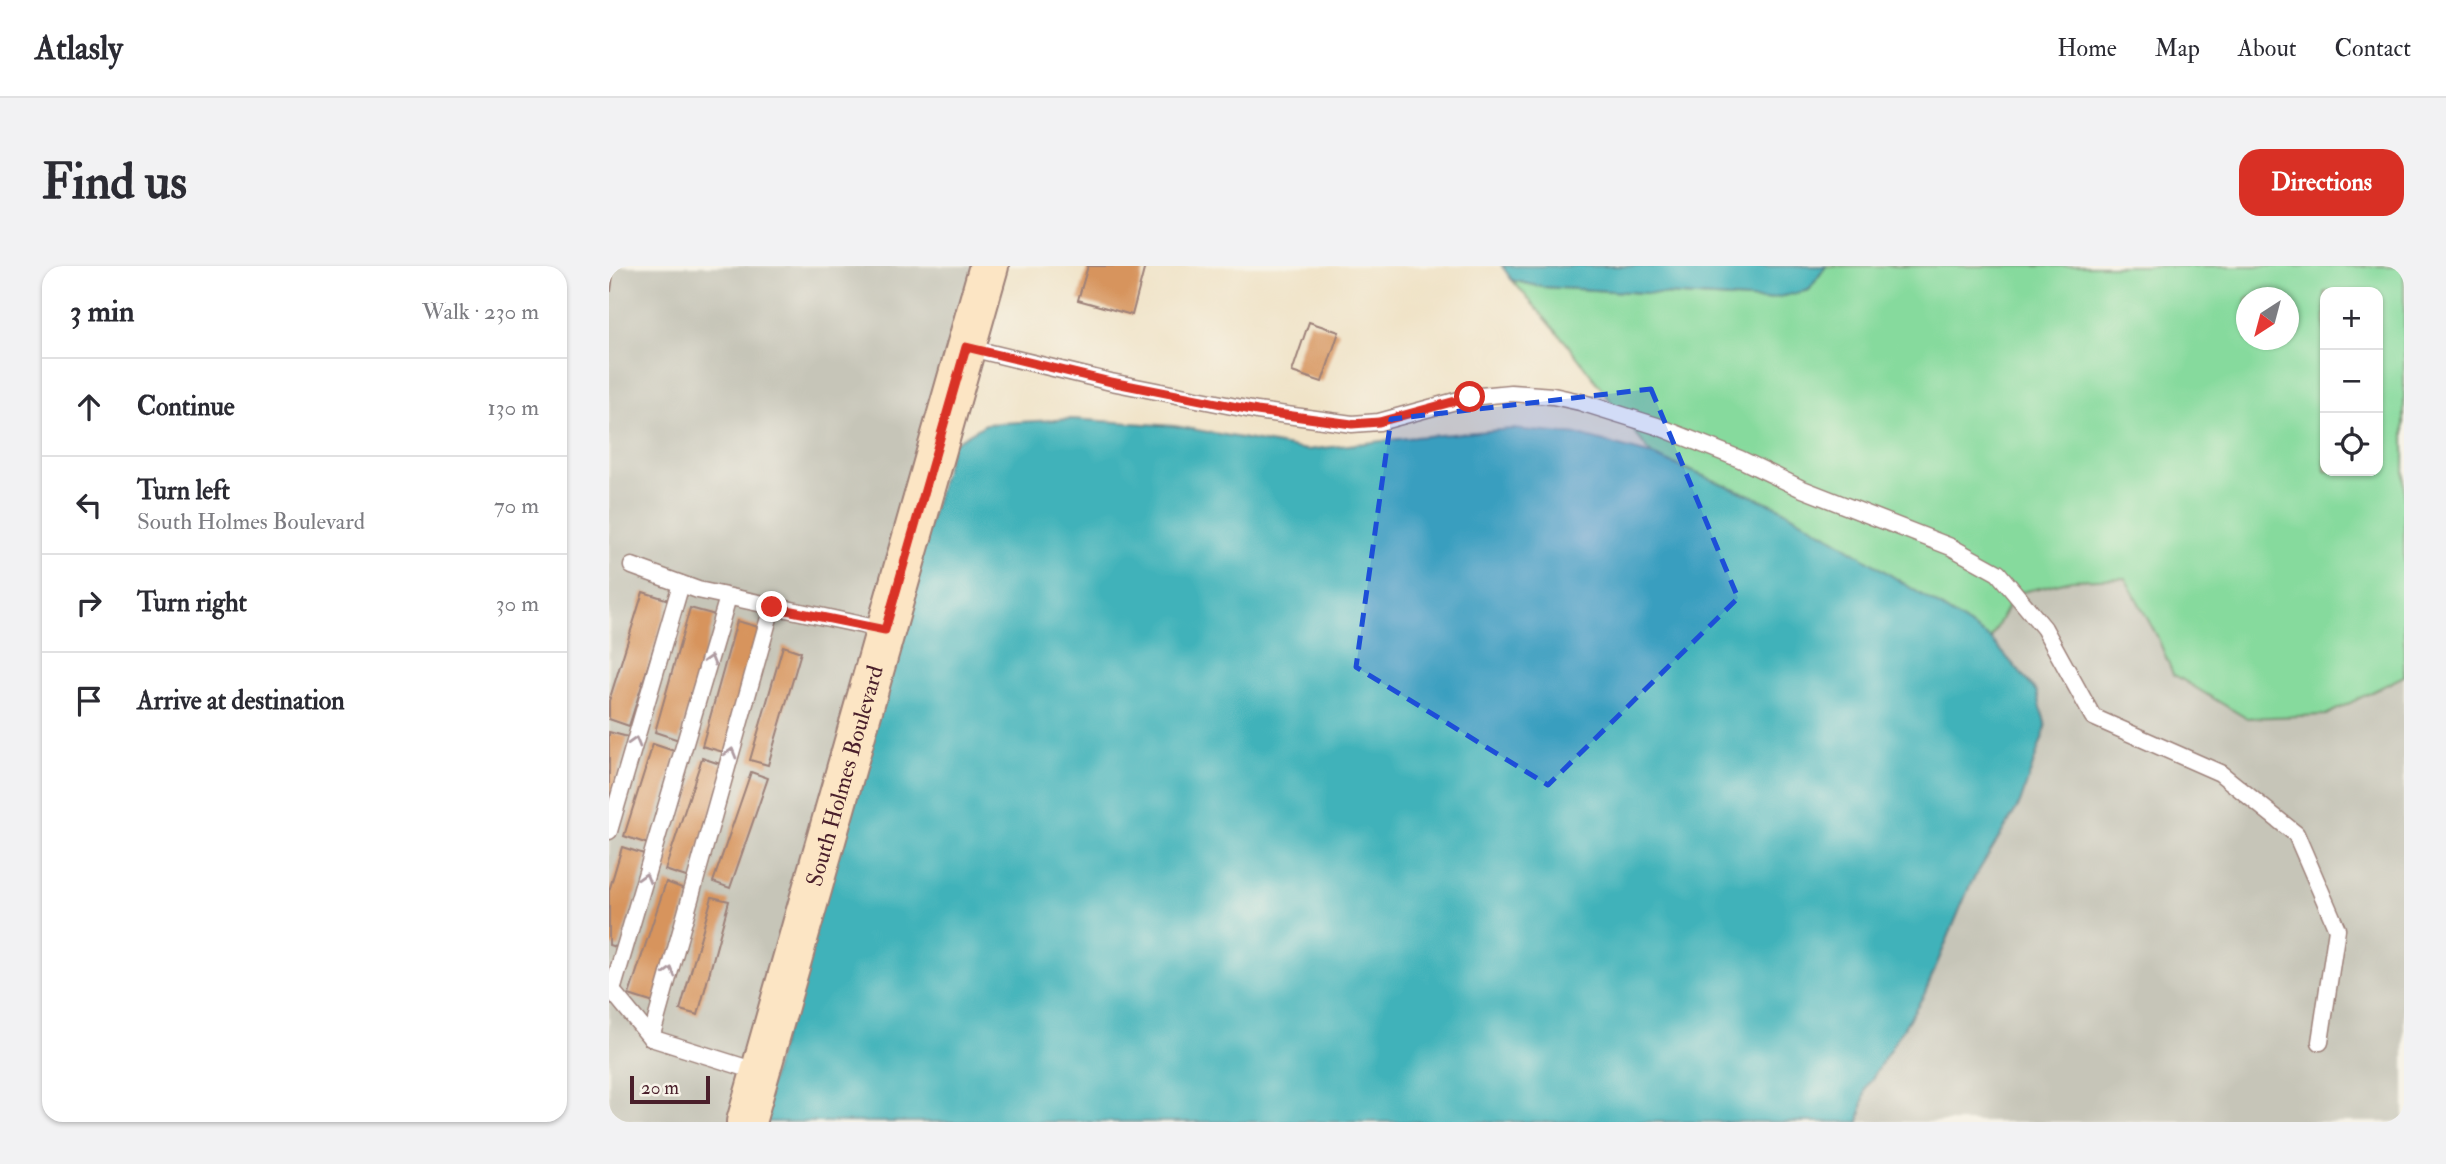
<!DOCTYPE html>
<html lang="en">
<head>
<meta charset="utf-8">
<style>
	:root { --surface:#fff; --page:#f2f2f3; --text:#2b2b33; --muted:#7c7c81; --line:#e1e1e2; --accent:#d93025 }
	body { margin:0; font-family:"IM FELL Double Pica",serif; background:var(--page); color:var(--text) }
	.controls { position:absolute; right:21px; top:21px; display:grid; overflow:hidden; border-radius:14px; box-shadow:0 2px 5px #0004 }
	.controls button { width:63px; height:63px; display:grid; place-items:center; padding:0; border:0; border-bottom:2px solid var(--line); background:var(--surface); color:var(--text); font:35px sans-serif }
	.compass { position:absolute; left:1627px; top:21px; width:63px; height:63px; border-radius:50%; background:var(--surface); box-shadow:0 2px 5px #0004; rotate:216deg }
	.scale { position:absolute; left:21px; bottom:18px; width:80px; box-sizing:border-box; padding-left:7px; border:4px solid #4a1f2b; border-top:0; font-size:19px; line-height:24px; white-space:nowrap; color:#4a1f2b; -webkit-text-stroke:5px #f7f3e8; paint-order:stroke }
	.stop { position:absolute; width:21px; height:21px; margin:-16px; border:5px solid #d93025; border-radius:50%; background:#fff }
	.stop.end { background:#d93025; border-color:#fff; box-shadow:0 2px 7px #0008 }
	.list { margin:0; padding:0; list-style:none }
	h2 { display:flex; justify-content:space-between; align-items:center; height:91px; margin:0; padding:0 28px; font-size:30px }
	h2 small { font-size:23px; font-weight:400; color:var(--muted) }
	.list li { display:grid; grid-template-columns:46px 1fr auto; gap:21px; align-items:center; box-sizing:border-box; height:98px; padding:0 28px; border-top:2px solid var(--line) }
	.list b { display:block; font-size:26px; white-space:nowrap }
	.list p { margin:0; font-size:23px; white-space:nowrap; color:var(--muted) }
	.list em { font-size:23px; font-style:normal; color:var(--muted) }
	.icon { flex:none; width:38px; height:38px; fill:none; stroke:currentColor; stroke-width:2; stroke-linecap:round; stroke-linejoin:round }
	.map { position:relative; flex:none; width:1795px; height:856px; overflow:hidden; border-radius:21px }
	header { display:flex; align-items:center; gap:42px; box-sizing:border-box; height:98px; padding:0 35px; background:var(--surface); border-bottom:2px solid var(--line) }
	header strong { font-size:33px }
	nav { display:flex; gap:38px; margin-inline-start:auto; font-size:24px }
	.intro { display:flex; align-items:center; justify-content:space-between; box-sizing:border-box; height:168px; padding:0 42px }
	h1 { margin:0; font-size:49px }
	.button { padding:18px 32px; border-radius:21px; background:var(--accent); color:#fff; font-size:24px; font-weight:700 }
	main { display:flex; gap:42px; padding:0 42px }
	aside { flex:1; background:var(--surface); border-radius:21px; box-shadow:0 2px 5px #0004 }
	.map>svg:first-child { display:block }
</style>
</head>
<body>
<header>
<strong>Atlasly</strong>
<nav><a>Home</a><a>Map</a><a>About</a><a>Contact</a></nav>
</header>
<div class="intro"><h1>Find us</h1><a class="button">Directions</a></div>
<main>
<aside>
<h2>3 min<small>Walk · 230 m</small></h2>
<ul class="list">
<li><svg class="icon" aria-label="ahead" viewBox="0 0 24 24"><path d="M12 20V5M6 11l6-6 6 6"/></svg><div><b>Continue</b></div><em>130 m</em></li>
<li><svg class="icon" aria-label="left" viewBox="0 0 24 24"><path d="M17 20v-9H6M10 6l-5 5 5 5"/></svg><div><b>Turn left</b><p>South Holmes Boulevard</p></div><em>70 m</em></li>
<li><svg class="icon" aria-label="right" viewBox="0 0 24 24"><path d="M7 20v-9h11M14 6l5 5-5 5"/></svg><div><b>Turn right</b></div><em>30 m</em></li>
<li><svg class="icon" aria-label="arrive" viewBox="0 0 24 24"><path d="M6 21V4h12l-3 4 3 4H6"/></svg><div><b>Arrive at destination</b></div></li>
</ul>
</aside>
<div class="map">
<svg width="1795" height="856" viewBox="0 0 1795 856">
	<rect width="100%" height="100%" fill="#f7f3e8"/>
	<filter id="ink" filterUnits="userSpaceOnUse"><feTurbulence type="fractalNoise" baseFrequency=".0143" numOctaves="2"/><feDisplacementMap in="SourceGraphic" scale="14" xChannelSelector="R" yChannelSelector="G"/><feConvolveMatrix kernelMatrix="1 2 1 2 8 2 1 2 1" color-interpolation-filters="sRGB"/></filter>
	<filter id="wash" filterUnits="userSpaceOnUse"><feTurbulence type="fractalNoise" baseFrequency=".00686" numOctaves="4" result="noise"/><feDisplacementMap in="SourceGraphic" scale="28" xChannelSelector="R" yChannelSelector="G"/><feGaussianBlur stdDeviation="1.57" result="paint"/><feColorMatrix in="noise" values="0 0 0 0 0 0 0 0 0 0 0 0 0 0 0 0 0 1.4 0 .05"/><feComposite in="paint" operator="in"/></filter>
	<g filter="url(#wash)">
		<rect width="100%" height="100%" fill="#f0e3c7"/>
		<g fill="#c6c5b8">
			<polygon points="0,0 365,0 121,856 16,856 0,846"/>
			<polygon points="1516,312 1548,370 1564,408 1717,449 1795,410 1795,856 1250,856 1257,822 1315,729 1361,619 1411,537 1428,426 1382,373 1405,328 1463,314"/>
		</g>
		<path fill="#86da9d" stroke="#687c64" stroke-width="2" fill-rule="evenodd" d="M 1217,0 L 1795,0 L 1795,410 L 1717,449 L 1637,452 L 1564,408 L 1548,370 L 1516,312 L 1463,314 L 1405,328 L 1382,373 L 1228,275 L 1167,240 L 1043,189 L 959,79 L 903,14 L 933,21 L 1157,34 L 1200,24 ZM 1716,26 L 1769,26 L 1769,205 L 1716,205 ZM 1638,32 L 1680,32 L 1680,74 L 1638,74 Z"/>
		<g fill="#41b2ba" stroke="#466872" stroke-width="2">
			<polygon points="893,0 1217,0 1200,24 1157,34 933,21 903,14"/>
			<polygon points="463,153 566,160 698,184 806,171 903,163 970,169 1043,189 1167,240 1228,275 1382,373 1428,426 1437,461 1411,537 1361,619 1315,729 1257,822 1250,856 150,856 343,178 377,158"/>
		</g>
		<g id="blocks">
			<g fill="#d7945d">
				<polygon points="0,0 5,0 2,25 0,25"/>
				<polygon points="479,0 536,0 523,49 469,34"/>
				<polygon points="700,56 730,66 713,116 683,106"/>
				<polygon points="34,326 60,334 20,460 0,453 0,435"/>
				<polygon points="81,342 106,349 70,474 46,466"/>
				<polygon points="128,355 153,362 118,487 93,480"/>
				<polygon points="174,380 192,386 159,499 141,494"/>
				<polygon points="0,466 19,471 1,534 0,534"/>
				<polygon points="44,478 68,486 39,578 15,570"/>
				<polygon points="93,492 117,500 80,612 56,604"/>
				<polygon points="142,506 159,512 121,622 104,616"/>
				<polygon points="13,581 38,589 10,682 0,679 0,625"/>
				<polygon points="57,616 81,625 45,737 20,729"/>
				<polygon points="103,631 120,635 89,749 71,744"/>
			</g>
		</g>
	</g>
	<g filter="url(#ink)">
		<use href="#blocks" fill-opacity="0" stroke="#9d8179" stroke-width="2"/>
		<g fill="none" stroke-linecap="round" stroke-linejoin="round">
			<defs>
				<g id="lane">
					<polyline points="357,81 502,116 648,145 743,158 770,156 861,131 902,127 944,130 971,136 1048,160 1131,193 1191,222 1342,281 1389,307 1435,362 1484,451 1611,507 1687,568 1728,663 1711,776"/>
					<polyline points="23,300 89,324 276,364"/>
					<polyline points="0,565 72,318"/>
					<polyline points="0,721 42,772 150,806"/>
					<polyline points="3,725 119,331"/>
					<polyline points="42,772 163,341"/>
				</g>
				<g id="secondary">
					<path id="s1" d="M 137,856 L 380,0"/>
				</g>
			</defs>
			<use href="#lane" stroke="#9d8179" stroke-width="19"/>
			<use href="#secondary" stroke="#9d8179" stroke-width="42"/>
			<use href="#lane" stroke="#fff" stroke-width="16"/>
			<use href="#secondary" stroke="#fce5c4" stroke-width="38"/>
		</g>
		<defs><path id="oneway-chevron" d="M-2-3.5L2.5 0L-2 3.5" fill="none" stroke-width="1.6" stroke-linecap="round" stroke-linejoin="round" transform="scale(1.75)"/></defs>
		<g stroke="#ae9aa0">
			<use href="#oneway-chevron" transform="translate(101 394) rotate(-74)"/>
			<use href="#oneway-chevron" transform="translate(26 476) rotate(-74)"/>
			<use href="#oneway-chevron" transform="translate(122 487) rotate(-74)"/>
			<use href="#oneway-chevron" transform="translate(36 612) rotate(-74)"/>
			<use href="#oneway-chevron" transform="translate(61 706) rotate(-74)"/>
		</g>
	</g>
	<g fill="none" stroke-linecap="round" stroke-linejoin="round" filter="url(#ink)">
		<polyline stroke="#d93025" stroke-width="9" points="163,341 276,364 357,81 502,116 648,145 743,158 770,156 861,131"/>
	</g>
	<path fill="#1d4ed8" fill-opacity="0.2" stroke="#1d4ed8" stroke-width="5" stroke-dasharray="14 9" stroke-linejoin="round" d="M 1042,123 L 1129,332 L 939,519 L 747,401 L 782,153 Z"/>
	<g text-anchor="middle" stroke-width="7" stroke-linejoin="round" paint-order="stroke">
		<g font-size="23" fill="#4a1f2b" stroke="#f7f3e8">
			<text dy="8" stroke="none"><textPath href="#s1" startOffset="360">South Holmes Boulevard</textPath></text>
		</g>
	</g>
</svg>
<div class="controls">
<button>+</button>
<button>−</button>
<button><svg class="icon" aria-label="locate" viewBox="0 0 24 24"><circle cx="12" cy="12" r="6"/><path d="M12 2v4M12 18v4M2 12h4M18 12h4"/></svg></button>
</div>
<svg class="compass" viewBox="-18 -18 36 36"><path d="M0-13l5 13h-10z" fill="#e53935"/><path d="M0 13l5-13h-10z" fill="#7c7c81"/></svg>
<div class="scale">20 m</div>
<div class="stop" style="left:861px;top:131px"></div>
<div class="stop end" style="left:163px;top:341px"></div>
</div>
</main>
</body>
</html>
